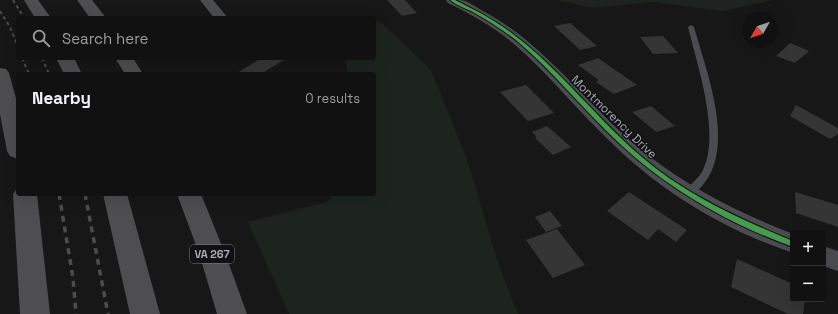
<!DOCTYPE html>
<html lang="en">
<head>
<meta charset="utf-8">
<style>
	:root { --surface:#111; --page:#1a1a1a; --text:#f1f3f6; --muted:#9c9d9f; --line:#303131 }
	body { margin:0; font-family:"Space Grotesk",sans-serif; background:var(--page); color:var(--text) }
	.controls { position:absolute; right:12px; bottom:12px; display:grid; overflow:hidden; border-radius:4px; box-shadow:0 4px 16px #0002 }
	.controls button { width:36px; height:36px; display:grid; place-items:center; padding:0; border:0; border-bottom:1px solid var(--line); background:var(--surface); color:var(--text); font:20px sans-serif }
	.compass { position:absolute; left:742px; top:12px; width:36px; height:36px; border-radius:50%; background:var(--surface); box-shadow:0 4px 16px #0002; rotate:230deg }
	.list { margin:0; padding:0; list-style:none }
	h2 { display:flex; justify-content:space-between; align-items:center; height:52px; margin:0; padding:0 16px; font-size:17px }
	h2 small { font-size:13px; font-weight:400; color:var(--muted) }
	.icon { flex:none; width:22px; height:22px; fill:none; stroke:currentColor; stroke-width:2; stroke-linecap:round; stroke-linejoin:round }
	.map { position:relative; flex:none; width:838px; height:314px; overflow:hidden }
	.search { position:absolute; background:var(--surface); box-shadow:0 4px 16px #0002; left:16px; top:16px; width:360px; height:44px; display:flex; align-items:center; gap:10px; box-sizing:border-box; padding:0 14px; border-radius:4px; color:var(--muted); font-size:15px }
	.panel { position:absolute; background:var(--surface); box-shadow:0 4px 16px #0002; left:16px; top:72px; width:360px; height:124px; border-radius:4px }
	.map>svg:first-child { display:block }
</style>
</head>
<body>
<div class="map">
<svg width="838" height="314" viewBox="0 0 838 314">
	<rect width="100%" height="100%" fill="#171717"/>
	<g fill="#1d241e">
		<polygon points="557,0 773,0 723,11 653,2 592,8"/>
		<polygon points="374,21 382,23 431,70 467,159 498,263 518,314 289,314 248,222 327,202 333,194 374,194 374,74 348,74 345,58 374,58"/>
	</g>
	<g fill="#353536">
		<polygon points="387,0 405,0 417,13 402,16"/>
		<polygon points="570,23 597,46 580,50 554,26"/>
		<polygon points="663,36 678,53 653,54 640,37"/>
		<polygon points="790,43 809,51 795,63 776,56"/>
		<polygon points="262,58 287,58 261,74 235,74"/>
		<polygon points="598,58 637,85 614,94 596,82 599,80 578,65"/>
		<polygon points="526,85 554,113 528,121 500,92"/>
		<polygon points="796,105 838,128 838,134 830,139 790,116"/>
		<polygon points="651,106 675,126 656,132 632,112"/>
		<polygon points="547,126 571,147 553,155 535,138 537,137 532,132"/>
		<polygon points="629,192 687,230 676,242 658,229 648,240 607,211"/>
		<polygon points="795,192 838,205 838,227 796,213"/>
		<polygon points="550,211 562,226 546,232 535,217"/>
		<polygon points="557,229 585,265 553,278 526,240"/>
		<polygon points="737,259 793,284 793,299 805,299 803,314 788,314 731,287"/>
	</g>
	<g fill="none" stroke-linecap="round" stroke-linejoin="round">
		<path fill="#4b4c50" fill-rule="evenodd" d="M 691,25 L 694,27 C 706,70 737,148 702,186 C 697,191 692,198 685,196 L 683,193 L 685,190 C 691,184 699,178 703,170 C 721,134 697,64 688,27 Z"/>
		<g fill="#4b4c50" fill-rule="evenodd">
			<polygon points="200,0 213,0 228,18 214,18"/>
			<path d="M 446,0 C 451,0 456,0 461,0 C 468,1 476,7 483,11 C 549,46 590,111 649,156 C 693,190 742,214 793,234 L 793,253 C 728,231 666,195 617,148 C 581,115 551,76 514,44 C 494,27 471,14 448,3 Z"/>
			<polygon points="823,246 838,251 838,271 823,266"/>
		</g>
		<g fill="#4e4e51" fill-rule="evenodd">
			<polygon points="24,0 38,0 51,18 35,18"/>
			<polygon points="77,0 92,0 106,18 90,18"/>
			<polygon points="56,58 74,58 82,74 64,74"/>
			<polygon points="115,58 133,58 143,74 125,74"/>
			<polygon points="0,68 6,69 9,73 18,106 18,159 10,156 7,151 0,114"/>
			<polygon points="18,187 18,194 37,194 50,314 20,314 13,194"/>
			<polygon points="103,194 127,194 160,314 130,314"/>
			<polygon points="177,194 201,194 226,256 247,314 217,314 200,256"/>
		</g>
		<g stroke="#4b4c4f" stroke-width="2" stroke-dasharray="3.5 3" stroke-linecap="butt">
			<polyline points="13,0 24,18"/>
			<polyline points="0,11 10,27 18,47"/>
			<polyline points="22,58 29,74"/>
			<polyline points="42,58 49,74"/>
		</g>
		<g stroke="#4b4c4f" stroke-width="3.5" stroke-dasharray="6 5" stroke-linecap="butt">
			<polyline points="59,194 73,278 76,314"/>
			<polyline points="85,194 108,314"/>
		</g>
		<defs>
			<path id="cycleway" d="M 450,0 L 455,0 C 475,10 495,20 513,34 C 560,69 597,119 642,157 C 686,195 740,219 793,241 L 793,247 C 731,225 668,189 620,144 C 584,111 554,72 517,41 C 503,30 487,20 471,11 C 464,8 456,5 450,0 Z"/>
		</defs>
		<use href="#cycleway" stroke="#111113" stroke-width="2"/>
		<use href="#cycleway" fill="#469c4c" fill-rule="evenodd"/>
	</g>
	<g text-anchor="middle" stroke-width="3" stroke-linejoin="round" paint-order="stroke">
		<rect fill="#111113" stroke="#7b7e86" stroke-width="1" x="190" y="245" width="44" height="18" rx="3"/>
		<g font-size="11" font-weight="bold" fill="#a8adb8">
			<text x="212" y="258">VA 267</text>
		</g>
		<g font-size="12" fill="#a8adb8" stroke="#111113">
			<text transform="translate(614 117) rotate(44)" y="4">Montmorency Drive</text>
		</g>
	</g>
</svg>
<div class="controls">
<button>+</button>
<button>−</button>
</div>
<svg class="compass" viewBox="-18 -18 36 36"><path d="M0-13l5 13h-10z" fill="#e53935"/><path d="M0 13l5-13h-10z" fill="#9c9d9f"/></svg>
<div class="search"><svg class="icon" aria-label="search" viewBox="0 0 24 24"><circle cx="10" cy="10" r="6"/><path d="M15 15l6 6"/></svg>Search here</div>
<section class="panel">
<h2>Nearby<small>0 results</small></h2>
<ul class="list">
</ul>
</section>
</div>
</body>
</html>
